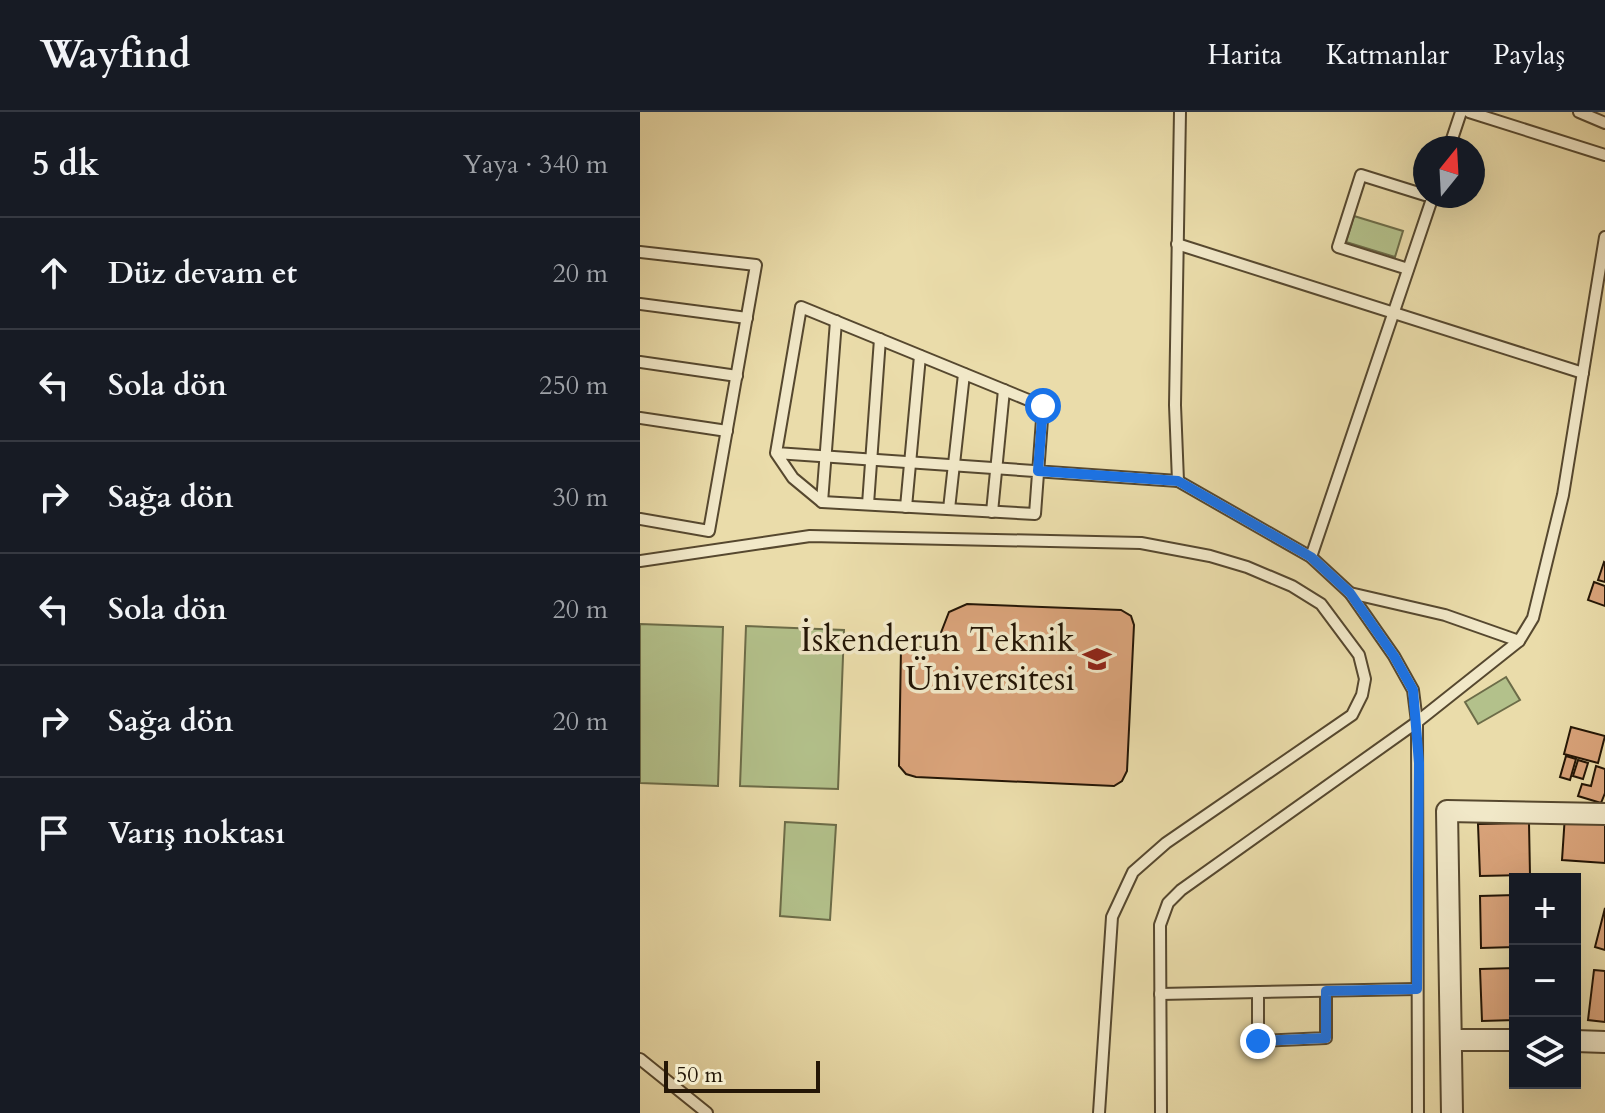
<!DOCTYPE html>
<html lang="tr">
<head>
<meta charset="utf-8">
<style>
	:root { --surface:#171b24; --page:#242831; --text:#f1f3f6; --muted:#9ea1a6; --line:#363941 }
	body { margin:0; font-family:Cardo,serif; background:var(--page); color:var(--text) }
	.controls { position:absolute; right:24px; bottom:24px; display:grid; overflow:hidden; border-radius:0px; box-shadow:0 8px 32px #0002 }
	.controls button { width:72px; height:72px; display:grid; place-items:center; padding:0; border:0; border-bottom:2px solid var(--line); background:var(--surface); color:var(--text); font:40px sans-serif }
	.compass { position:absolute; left:773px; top:24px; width:72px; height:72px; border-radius:50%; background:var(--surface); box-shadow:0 8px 32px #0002; rotate:18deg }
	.scale { position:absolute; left:24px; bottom:20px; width:156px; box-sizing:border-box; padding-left:8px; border:4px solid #241606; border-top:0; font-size:22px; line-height:28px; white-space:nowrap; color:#241606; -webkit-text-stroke:6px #f1e8c8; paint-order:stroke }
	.stop { position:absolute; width:24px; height:24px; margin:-18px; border:6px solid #1a73e8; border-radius:50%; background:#fff }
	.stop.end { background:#1a73e8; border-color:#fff; box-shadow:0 2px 8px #0008 }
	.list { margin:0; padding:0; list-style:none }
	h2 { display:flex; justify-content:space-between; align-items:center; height:104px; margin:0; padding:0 32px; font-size:34px }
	h2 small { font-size:26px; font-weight:400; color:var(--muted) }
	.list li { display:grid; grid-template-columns:52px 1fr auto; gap:24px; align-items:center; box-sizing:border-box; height:112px; padding:0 32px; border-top:2px solid var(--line) }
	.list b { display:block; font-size:30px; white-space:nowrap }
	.list em { font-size:26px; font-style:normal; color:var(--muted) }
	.icon { flex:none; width:44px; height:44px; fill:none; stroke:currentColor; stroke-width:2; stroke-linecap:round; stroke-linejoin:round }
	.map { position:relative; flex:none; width:965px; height:1001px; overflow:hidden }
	header { display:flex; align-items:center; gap:48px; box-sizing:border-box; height:112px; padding:0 40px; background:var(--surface); border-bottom:2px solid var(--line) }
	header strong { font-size:38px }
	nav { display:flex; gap:44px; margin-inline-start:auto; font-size:28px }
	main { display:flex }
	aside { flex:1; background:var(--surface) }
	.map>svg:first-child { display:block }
</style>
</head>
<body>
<header>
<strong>Wayfind</strong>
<nav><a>Harita</a><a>Katmanlar</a><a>Paylaş</a></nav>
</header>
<main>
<aside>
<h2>5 dk<small>Yaya · 340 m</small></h2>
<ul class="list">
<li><svg class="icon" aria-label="ahead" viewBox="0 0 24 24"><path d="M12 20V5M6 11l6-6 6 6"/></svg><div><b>Düz devam et</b></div><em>20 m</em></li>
<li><svg class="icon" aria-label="left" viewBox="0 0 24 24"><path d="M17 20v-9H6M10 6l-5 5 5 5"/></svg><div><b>Sola dön</b></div><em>250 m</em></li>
<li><svg class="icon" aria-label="right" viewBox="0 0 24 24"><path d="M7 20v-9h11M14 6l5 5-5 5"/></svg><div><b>Sağa dön</b></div><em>30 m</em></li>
<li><svg class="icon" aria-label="left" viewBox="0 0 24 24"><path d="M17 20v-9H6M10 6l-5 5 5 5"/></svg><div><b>Sola dön</b></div><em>20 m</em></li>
<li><svg class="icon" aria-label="right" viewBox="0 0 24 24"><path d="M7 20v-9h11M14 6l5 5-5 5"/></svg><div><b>Sağa dön</b></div><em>20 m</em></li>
<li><svg class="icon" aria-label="arrive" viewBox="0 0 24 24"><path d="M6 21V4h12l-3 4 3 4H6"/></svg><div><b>Varış noktası</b></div></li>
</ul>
</aside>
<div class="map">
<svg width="965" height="1001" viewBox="0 0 965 1001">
	<rect width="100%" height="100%" fill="#eadcaa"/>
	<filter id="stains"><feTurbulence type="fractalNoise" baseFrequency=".0025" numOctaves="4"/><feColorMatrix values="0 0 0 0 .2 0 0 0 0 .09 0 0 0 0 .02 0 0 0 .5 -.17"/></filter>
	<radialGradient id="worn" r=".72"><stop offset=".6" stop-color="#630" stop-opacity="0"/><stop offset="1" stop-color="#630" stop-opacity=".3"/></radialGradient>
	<g fill="#b3c18b" stroke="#6c6c48" stroke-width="2">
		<polygon points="714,104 763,119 755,145 706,130"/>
		<polygon points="0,512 83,515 78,674 0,671"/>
		<polygon points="106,514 204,518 198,677 100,674"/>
		<polygon points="866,565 880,588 838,612 825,590"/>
		<polygon points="145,710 196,713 190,808 140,804"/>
	</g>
	<g fill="#d9a37a" stroke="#241606" stroke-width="2">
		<polygon points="964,450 965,451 965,470 958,468"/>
		<polygon points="954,470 965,474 965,494 948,488"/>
		<polygon points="327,492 481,498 491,504 494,513 487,659 482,669 474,674 276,665 266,662 259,654 261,535 295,536 309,500"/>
		<polygon points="931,615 965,624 958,651 924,642"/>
		<polygon points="926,644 936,647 930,668 920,665"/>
		<polygon points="938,648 948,651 943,667 933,664"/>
		<polygon points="956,654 965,657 965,681 961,691 938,684 942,672 951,674"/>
		<polygon points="925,703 965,706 965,751 922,748"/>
		<polygon points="889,711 890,763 840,764 838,712"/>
		<polygon points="875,783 875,835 841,836 840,784"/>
		<polygon points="965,796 965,838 955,835"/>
		<polygon points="875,856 875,908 842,909 840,857"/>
		<polygon points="954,858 965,859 965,910 948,908"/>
	</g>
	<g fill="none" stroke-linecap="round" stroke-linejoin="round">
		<defs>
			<g id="service">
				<polyline points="829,0 965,43"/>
				<polyline points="939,0 965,11"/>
				<polyline points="809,36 821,0"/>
				<polyline points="537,132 943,261"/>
				<polyline points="0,140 116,153 69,419 0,407"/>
				<polyline points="768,157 698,135 721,63 785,83"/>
				<polyline points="0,192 107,206"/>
				<polyline points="0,250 97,264"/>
				<polyline points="0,306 87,319"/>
				<polyline points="136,341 153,366 182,390 395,402 403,294 161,195 136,341 538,369 671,445 710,481 754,544 773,578 777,610 778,1001"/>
				<polyline points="538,369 535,293 540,0"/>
				<polyline points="182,390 196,209"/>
				<polyline points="228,392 240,227"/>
				<polyline points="266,395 280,244"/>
				<polyline points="309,397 324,262"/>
				<polyline points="352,400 364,278"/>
				<polyline points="671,445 793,84"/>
				<polyline points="0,449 170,424 501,431 570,444 607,455 652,474 681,492 719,543 725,567 722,583 712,603 526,731 493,760 472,805 459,1001"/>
				<polyline points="710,481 805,503 879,529"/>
				<polyline points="618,880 618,929 686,926 686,879"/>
				<polyline points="520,882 777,877"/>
				<polyline points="0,947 67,1001"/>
				<polyline points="521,1001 520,813 528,791 541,778 777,610 879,529 893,506 923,383 965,125"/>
			</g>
			<g id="minor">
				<polyline points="811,928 875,928"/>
				<polyline points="935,929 965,930"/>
				<polyline points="812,1001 807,699 965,702"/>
			</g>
		</defs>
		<use href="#service" stroke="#56482f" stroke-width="14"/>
		<use href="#minor" stroke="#56482f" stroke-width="24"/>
		<use href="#service" stroke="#f1e8c8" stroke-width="10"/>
		<use href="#minor" stroke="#f1e8c8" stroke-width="20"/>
	</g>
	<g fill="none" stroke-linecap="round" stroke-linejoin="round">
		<polyline stroke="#1a73e8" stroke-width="10" points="403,294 398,359 538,369 671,445 710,481 754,544 773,578 779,651 777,877 686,879 686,926 618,929"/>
	</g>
	<defs>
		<symbol id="university-bare" viewBox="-9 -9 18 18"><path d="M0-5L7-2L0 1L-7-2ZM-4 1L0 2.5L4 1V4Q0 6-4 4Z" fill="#8f2418" stroke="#f1e8c8" stroke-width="2.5" paint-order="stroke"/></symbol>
	</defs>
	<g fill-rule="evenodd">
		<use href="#university-bare" x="437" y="527" width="40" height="40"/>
	</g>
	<g text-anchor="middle" stroke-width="7" stroke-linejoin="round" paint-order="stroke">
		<g font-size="34" fill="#241606" stroke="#f1e8c8" text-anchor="end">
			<text x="435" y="539">İskenderun Teknik<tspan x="435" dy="39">Üniversitesi</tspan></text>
		</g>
	</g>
	<rect width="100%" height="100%" filter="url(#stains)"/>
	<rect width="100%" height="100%" fill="url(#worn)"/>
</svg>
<div class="controls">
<button>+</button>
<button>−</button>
<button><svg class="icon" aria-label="layers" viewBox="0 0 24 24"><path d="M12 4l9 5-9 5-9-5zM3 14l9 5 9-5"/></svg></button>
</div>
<svg class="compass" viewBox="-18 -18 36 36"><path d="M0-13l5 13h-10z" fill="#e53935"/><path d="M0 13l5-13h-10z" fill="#9ea1a6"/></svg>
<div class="scale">50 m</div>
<div class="stop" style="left:403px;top:294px"></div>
<div class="stop end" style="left:618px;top:929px"></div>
</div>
</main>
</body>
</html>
